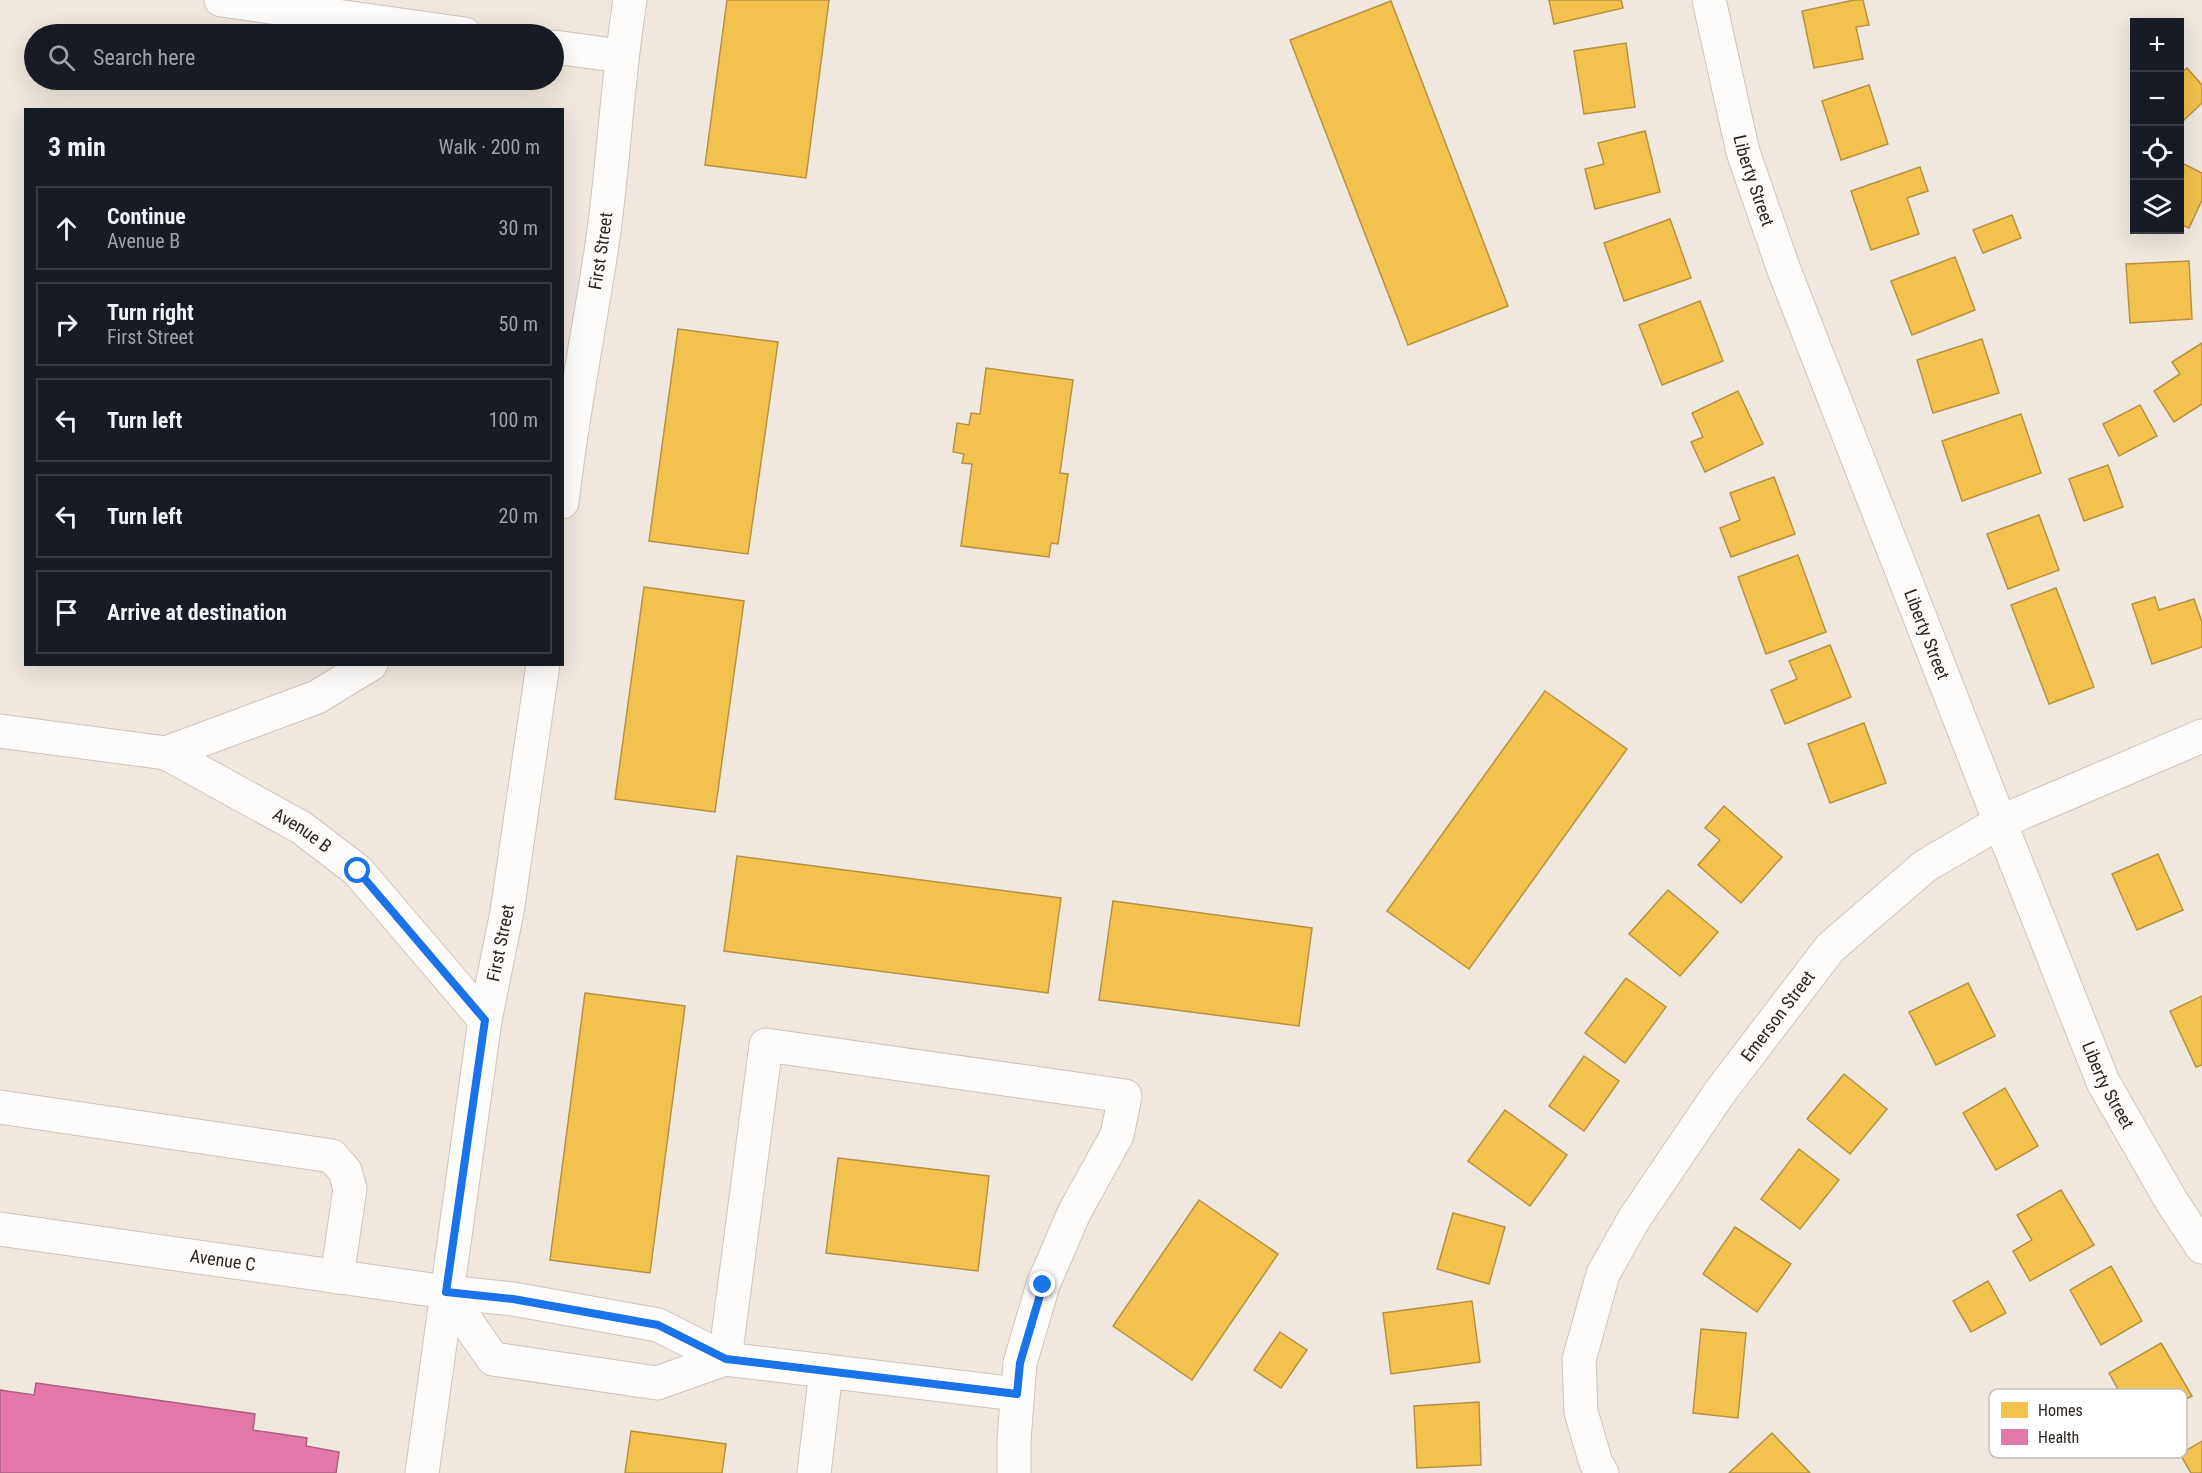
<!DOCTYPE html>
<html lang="en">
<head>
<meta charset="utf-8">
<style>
	:root { --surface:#171b24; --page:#20242c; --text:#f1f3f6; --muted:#9ea1a6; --line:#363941 }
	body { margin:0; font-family:"Roboto Condensed",sans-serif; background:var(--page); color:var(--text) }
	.controls { position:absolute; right:18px; top:18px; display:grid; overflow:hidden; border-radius:0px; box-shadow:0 6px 24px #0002 }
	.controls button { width:54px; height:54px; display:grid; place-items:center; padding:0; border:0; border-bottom:2px solid var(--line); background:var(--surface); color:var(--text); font:30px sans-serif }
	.stop { position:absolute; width:18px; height:18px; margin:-14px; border:4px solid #1a73e8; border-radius:50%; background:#fff }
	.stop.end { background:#1a73e8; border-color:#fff; box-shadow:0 2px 6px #0008 }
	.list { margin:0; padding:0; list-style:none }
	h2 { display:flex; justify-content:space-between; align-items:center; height:78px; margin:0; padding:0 24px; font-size:26px }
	h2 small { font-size:20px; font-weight:400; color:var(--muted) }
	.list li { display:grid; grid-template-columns:39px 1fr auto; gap:18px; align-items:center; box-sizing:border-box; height:84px; margin:0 12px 12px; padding:0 12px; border:2px solid var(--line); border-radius:0px }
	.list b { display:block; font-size:22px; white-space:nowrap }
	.list p { margin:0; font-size:20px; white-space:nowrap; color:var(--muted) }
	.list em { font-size:20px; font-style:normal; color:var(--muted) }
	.icon { flex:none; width:33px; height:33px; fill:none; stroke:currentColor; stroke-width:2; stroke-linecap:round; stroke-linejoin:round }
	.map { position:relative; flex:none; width:2202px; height:1473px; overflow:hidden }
	.search { position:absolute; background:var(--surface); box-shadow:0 6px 24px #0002; left:24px; top:24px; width:540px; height:66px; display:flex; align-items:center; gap:15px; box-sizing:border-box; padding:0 21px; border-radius:33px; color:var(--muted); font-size:22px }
	.panel { position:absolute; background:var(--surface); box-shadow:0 6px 24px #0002; left:24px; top:108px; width:540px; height:558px; border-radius:0px }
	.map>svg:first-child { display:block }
</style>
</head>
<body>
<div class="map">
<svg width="2202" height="1473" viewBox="0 0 2202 1473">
	<rect width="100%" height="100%" fill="#f0e8de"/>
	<g fill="#f2c14e" stroke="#b79240" stroke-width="1.5">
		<polygon points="727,0 829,0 806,178 705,165"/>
		<polygon points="1549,0 1621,0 1623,8 1554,24"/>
		<polygon points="1854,0 1863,0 1869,25 1856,27 1863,59 1814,68 1802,11"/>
		<polygon points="1391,1 1508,306 1408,345 1290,40"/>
		<polygon points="1626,43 1635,107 1584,114 1574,51"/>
		<polygon points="2187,68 2202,85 2202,103 2183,121 2180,118 2180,74"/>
		<polygon points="1869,85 1888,144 1841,160 1822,101"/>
		<polygon points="1645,131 1660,192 1595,209 1585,169 1604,164 1598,143"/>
		<polygon points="2180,162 2202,173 2202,200 2189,228 2180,224"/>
		<polygon points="1920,167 1928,191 1907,198 1919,234 1871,250 1851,191"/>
		<polygon points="2012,215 2021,238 1983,253 1973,230"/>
		<polygon points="1670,219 1691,278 1624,301 1604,243"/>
		<polygon points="1955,257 1975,310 1912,335 1891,281"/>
		<polygon points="2189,261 2192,319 2130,323 2126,264"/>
		<polygon points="1700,301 1723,361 1662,385 1639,325"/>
		<polygon points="678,329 778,342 748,554 649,541"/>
		<polygon points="1982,339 1999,393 1933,413 1917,360"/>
		<polygon points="2202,343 2202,404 2174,422 2154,391 2180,374 2172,362"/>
		<polygon points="986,368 1073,380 1060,473 1068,474 1058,544 1051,543 1049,557 961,546 972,464 962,463 964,454 953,452 957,423 969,425 971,413 980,414"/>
		<polygon points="1738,391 1763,444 1705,472 1691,442 1703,437 1692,413"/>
		<polygon points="2140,405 2157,436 2119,456 2103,424"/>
		<polygon points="2021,414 2041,473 1962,501 1942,441"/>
		<polygon points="2108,465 2123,507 2084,521 2069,479"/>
		<polygon points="1774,477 1795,534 1731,557 1720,528 1740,520 1730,493"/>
		<polygon points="2039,515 2059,570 2008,589 1987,534"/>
		<polygon points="1798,555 1826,632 1766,654 1738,577"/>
		<polygon points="644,587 744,601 715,812 615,799"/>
		<polygon points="2056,588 2094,687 2049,704 2011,605"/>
		<polygon points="2155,597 2159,610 2194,599 2202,622 2202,647 2152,664 2132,604"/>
		<polygon points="1830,645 1851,697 1785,724 1771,690 1797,679 1789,661"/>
		<polygon points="1545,691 1627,749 1469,969 1387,911"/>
		<polygon points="1864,723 1886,783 1830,803 1808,744"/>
		<polygon points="1724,806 1782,857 1741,903 1698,865 1720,840 1705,828"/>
		<polygon points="2158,854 2183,910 2137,930 2112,874"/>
		<polygon points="737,856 1061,898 1048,993 724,951"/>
		<polygon points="1668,890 1718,932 1680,976 1629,934"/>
		<polygon points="1113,901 1312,928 1299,1026 1099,1000"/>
		<polygon points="1626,978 1666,1007 1625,1063 1585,1033"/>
		<polygon points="1968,983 1995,1036 1936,1065 1909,1012"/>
		<polygon points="585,993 685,1006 650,1273 550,1260"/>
		<polygon points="2202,996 2202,1065 2196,1067 2170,1011"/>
		<polygon points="1584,1056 1619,1081 1584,1131 1549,1106"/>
		<polygon points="1844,1074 1887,1109 1850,1154 1807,1119"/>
		<polygon points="2005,1088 2038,1146 1996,1170 1963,1113"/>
		<polygon points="1505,1110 1567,1155 1530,1206 1468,1161"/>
		<polygon points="1799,1149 1839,1180 1800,1229 1761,1199"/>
		<polygon points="838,1158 989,1176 978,1271 826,1253"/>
		<polygon points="2061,1190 2094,1245 2030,1281 2013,1251 2032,1240 2017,1215"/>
		<polygon points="1199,1200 1278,1254 1192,1380 1113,1326"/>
		<polygon points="1453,1213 1505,1227 1489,1284 1437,1269"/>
		<polygon points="1735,1227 1791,1264 1757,1312 1703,1274"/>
		<polygon points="2111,1266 2142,1321 2101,1345 2070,1290"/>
		<polygon points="1988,1281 2006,1313 1971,1332 1953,1301"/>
		<polygon points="1472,1301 1480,1362 1391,1374 1383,1313"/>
		<polygon points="1701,1329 1746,1333 1738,1418 1693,1413"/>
		<polygon points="1280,1332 1307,1350 1281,1388 1254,1370"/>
		<polygon points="2161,1343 2192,1396 2139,1427 2109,1373"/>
		<polygon points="1479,1402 1481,1465 1417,1468 1414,1406"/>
		<polygon points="631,1431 726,1444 722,1473 625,1473"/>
		<polygon points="1772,1433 1810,1473 1729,1473"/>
		<polygon points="2202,1441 2202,1473 2191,1473 2180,1454"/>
	</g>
	<polygon fill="#e377a8" stroke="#ac5f7f" stroke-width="1.5" points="36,1383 255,1414 253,1430 307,1438 306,1446 339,1452 336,1473 0,1473 0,1390 34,1395"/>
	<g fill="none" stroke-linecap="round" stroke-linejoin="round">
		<defs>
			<g id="minor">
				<polyline points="221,0 465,34"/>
				<path id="s1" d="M 1709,0 L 1743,152 L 1784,270 L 2000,822 L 2103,1082 L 2172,1202 L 2202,1247"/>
				<polyline points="554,47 621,56"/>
				<path id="s2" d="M 562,502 C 572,415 589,330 602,245 C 614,163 617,81 630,0"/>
				<path id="s3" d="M 0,731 L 166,753 L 302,828 L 358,871 L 485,1020"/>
				<polyline points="166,753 317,697 371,664"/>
				<polyline points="0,1107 332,1156 345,1171 350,1189 337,1277"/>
				<path id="s4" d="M 0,1229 L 446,1292 L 513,1299 L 658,1325 L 725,1359 L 657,1383 L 493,1359 L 446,1292"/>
				<path id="s5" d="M 422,1473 L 485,1020 L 507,912 L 543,664"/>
				<polyline points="814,1473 826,1371"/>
				<polyline points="1014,1473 1014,1440 1020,1363 1043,1285 1074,1213 1117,1135 1125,1096 766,1045 725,1359 1017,1394"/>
				<path id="s6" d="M 1602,1473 L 1596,1463 L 1581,1412 L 1579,1360 L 1603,1274 L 1634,1219 L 1720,1092 L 1830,948 L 1925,866 L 2000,822 L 2202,736"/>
			</g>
		</defs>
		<use href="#minor" stroke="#ccc5bd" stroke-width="35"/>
		<use href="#minor" stroke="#fdfcfa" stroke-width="33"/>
	</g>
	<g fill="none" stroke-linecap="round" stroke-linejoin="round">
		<polyline stroke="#1a73e8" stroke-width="8" points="358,871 485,1020 446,1292 513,1299 658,1325 726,1359 1017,1394 1020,1363 1043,1285"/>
	</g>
	<g text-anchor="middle" stroke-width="6" stroke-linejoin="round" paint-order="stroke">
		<g font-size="18" fill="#2c261f" stroke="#fff">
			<text dy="6" stroke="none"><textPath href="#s1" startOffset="186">Liberty Street</textPath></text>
			<text dy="6" stroke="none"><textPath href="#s2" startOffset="254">First Street</textPath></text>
			<text dy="6" stroke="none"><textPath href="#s1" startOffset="672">Liberty Street</textPath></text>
			<text dy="6" stroke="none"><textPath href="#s3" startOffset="324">Avenue B</textPath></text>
			<text dy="6" stroke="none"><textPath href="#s5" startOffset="536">First Street</textPath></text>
			<text dy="6" stroke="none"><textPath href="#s6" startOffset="518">Emerson Street</textPath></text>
			<text dy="6" stroke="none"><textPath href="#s1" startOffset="1158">Liberty Street</textPath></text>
			<text dy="6" stroke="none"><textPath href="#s4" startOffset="225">Avenue C</textPath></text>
		</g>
	</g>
	<rect x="1989" y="1389" width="198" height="69" rx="9" fill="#fff" stroke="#c0bebc" stroke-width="1.5"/>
	<rect x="2001" y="1402" width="27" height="16" fill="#f2c14e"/>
	<rect x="2001" y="1429" width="27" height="16" fill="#e377a8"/>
	<g font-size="16" fill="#2c261f">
		<text x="2038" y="1416">Homes</text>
		<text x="2038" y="1443">Health</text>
	</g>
</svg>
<div class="controls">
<button>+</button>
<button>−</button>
<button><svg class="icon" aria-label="locate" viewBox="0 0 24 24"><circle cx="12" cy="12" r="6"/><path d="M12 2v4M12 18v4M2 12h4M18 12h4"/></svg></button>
<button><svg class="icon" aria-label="layers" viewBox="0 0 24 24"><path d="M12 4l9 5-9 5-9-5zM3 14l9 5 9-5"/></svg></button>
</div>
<div class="stop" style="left:358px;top:871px"></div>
<div class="stop end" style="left:1043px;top:1285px"></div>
<div class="search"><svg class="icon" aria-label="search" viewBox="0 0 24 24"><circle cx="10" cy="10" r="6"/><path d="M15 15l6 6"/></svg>Search here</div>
<section class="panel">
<h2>3 min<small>Walk · 200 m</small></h2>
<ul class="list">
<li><svg class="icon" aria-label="ahead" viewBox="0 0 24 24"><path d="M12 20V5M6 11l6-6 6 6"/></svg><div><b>Continue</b><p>Avenue B</p></div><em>30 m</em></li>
<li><svg class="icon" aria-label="right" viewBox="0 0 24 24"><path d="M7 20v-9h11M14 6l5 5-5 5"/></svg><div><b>Turn right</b><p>First Street</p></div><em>50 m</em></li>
<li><svg class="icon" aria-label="left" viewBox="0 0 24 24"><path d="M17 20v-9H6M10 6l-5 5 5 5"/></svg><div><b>Turn left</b></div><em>100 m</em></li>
<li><svg class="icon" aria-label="left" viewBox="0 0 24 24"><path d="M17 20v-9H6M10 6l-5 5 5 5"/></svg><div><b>Turn left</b></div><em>20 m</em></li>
<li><svg class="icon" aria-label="arrive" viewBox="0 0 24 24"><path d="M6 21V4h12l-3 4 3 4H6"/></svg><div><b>Arrive at destination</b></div></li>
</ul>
</section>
</div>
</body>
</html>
